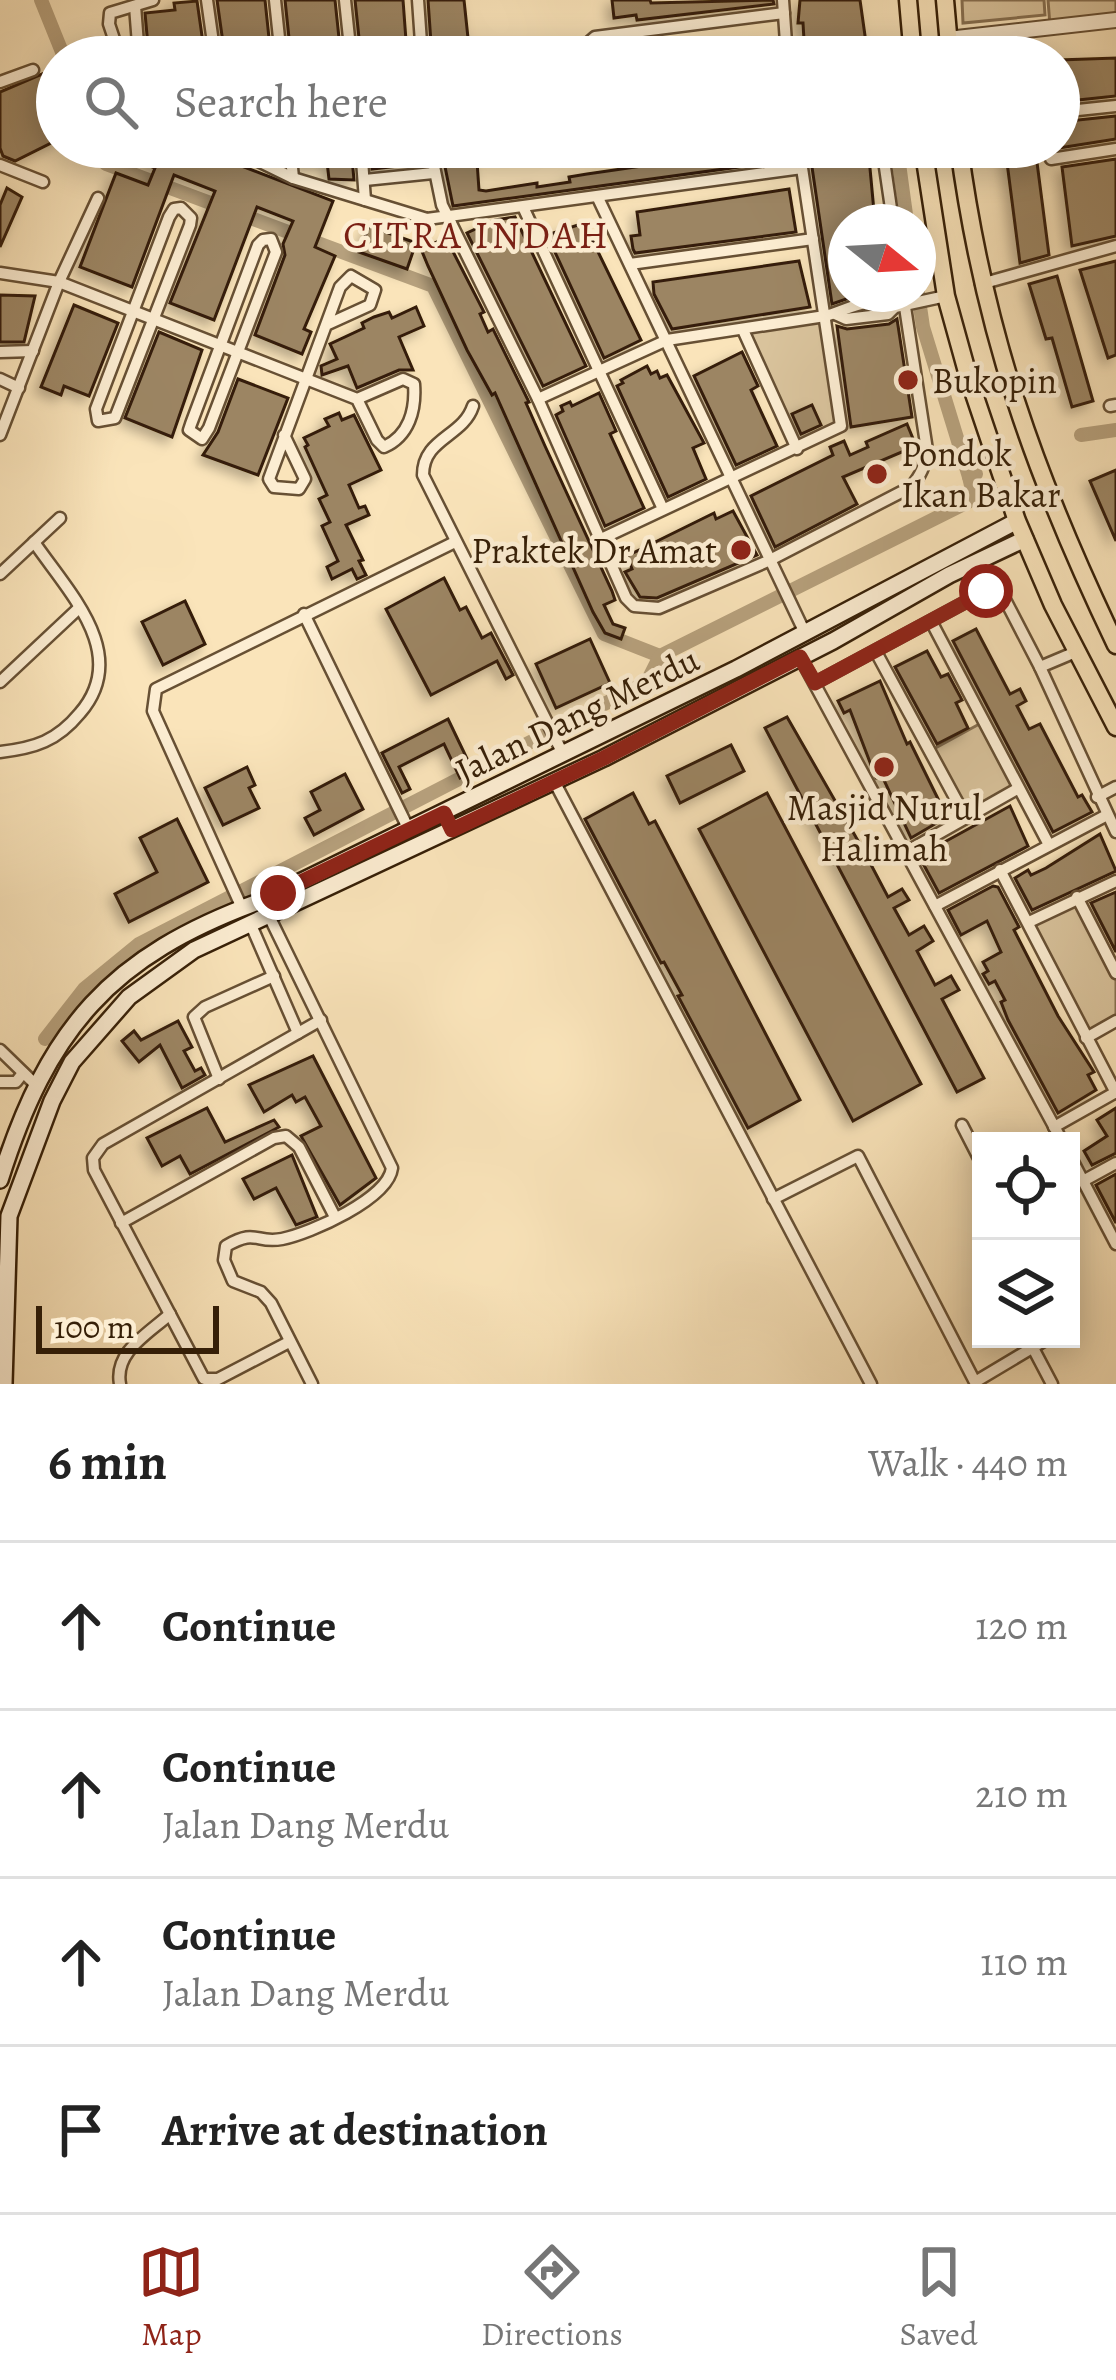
<!DOCTYPE html>
<html lang="en">
<head>
<meta charset="utf-8">
<style>
	:root { --surface:#fff; --page:#f2f2f2; --text:#222; --muted:#767676; --line:#e0e0e0; --accent:#8f2418 }
	body { margin:0; font-family:Alegreya,serif; background:var(--page); color:var(--text) }
	.controls { position:absolute; right:36px; bottom:36px; display:grid; overflow:hidden; border-radius:0px; box-shadow:0 6px 30px #0003 }
	.controls button { width:108px; height:108px; display:grid; place-items:center; padding:0; border:0; border-bottom:3px solid var(--line); background:var(--surface); color:var(--text); font:60px sans-serif }
	.compass { position:absolute; left:828px; top:204px; width:108px; height:108px; border-radius:50%; background:var(--surface); box-shadow:0 6px 30px #0003; rotate:108deg }
	.scale { position:absolute; left:36px; bottom:30px; width:183px; box-sizing:border-box; padding-left:12px; border:6px solid #361f07; border-top:0; font-size:33px; line-height:42px; white-space:nowrap; color:#361f07; -webkit-text-stroke:9px #fcedd2; paint-order:stroke }
	.stop { position:absolute; width:36px; height:36px; margin:-27px; border:9px solid #8f2418; border-radius:50%; background:#fff }
	.stop.end { background:#8f2418; border-color:#fff; box-shadow:0 3px 12px #0008 }
	.list { margin:0; padding:0; list-style:none }
	h2 { display:flex; justify-content:space-between; align-items:center; height:156px; margin:0; padding:0 48px; font-size:51px }
	h2 small { font-size:39px; font-weight:400; color:var(--muted) }
	.list li { display:grid; grid-template-columns:78px 1fr auto; gap:36px; align-items:center; box-sizing:border-box; height:168px; padding:0 48px; border-top:3px solid var(--line) }
	.list b { display:block; font-size:45px; white-space:nowrap }
	.list p { margin:0; font-size:39px; white-space:nowrap; color:var(--muted) }
	.list em { font-size:39px; font-style:normal; color:var(--muted) }
	.icon { flex:none; width:66px; height:66px; fill:none; stroke:currentColor; stroke-width:2; stroke-linecap:round; stroke-linejoin:round }
	.map { position:relative; flex:none; width:1116px; height:1384px; overflow:hidden }
	.search { position:absolute; background:var(--surface); box-shadow:0 6px 30px #0003; left:36px; right:36px; top:36px; height:132px; display:flex; align-items:center; gap:30px; box-sizing:border-box; padding:0 42px; border-radius:66px; color:var(--muted); font-size:45px }
	.sheet { height:828px; background:var(--surface) }
	nav { display:flex; justify-content:space-around; align-items:center; box-sizing:border-box; height:168px; border-top:3px solid var(--line); background:var(--surface); font-size:33px; color:var(--muted) }
	nav a { display:grid; justify-items:center; gap:6px }
	nav .on { color:var(--accent) }
	.map>svg:first-child { display:block }
</style>
</head>
<body>
<div class="map">
<svg width="1116" height="1384" viewBox="0 0 1116 1384">
	<defs>
		<filter id="shadow"><feDropShadow dx="-5.5" dy="5.5" stdDeviation="6" flood-color="#0004"/></filter>
	</defs>
	<rect width="100%" height="100%" fill="#fae4ba"/>
	<filter id="stains"><feTurbulence type="fractalNoise" baseFrequency=".00167" numOctaves="4"/><feColorMatrix values="0 0 0 0 .2 0 0 0 0 .09 0 0 0 0 .02 0 0 0 .5 -.17"/></filter>
	<radialGradient id="worn" r=".72"><stop offset=".6" stop-color="#630" stop-opacity="0"/><stop offset="1" stop-color="#630" stop-opacity=".3"/></radialGradient>
	<g fill="#d9c39c" stroke="#887152" stroke-width="3">
		<polygon points="962,0 1044,0 1045,15 963,23"/>
		<polygon points="1048,0 1116,0 1116,21 1050,26"/>
		<polygon points="826,314 839,428 798,447 745,326"/>
		<polygon points="983,722 1017,789 966,818 930,751"/>
		<polygon points="1077,897 1116,973 1116,1021 1086,1038 1029,922"/>
	</g>
	<g fill="none" stroke-linecap="round" stroke-linejoin="round">
		<g stroke="#b7a17d" stroke-width="14">
			<polyline points="41,0 64,57"/>
			<polyline points="99,147 106,164 433,286 604,634 660,656"/>
			<polyline points="897,149 907,222"/>
			<polyline points="918,293 923,327 969,477 976,474"/>
			<polyline points="1081,435 1116,430"/>
			<polyline points="45,1039 84,989 139,944 647,682 660,656 968,502 973,494 969,477"/>
		</g>
	</g>
	<g fill="#9c8564" stroke="#361f07" stroke-width="3" filter="url(#shadow)">
		<polygon points="217,0 265,0 271,57 225,57"/>
		<polygon points="285,0 335,0 341,57 291,57"/>
		<polygon points="355,0 403,0 407,54 361,57"/>
		<polygon points="428,0 464,0 470,57 432,57"/>
		<polygon points="612,0 650,0 651,3 773,0 774,4 637,20 636,15 614,18"/>
		<polygon points="800,0 860,0 868,57 805,57 803,23 798,23"/>
		<polygon points="197,1 205,57 149,57 145,13 175,10 174,3"/>
		<polygon points="765,44 766,57 677,57 677,50"/>
		<polygon points="1116,58 1116,96 1059,102 1059,60"/>
		<polygon points="42,74 57,115 57,140 15,161 3,156 0,148 0,92"/>
		<polygon points="1116,116 1116,139 1059,148 1059,122"/>
		<polygon points="104,147 192,147 333,201 315,247 335,256 304,329 311,332 302,354 255,335 285,255 283,244 293,221 257,207 214,320 170,303 215,191 174,175 132,287 80,267 116,173 148,185 155,168"/>
		<polygon points="300,147 351,147 354,180 329,179 327,162 301,164"/>
		<polygon points="371,147 415,147 417,164 372,169"/>
		<polygon points="441,147 476,147 479,190 486,191 537,183 537,187 570,182 569,177 587,174 773,147 788,147 790,160 453,206"/>
		<polygon points="868,147 875,222 846,222 846,294 855,296 832,304 812,167 805,158 836,154 836,150"/>
		<polygon points="1005,147 1035,147 1049,255 1020,263"/>
		<polygon points="1116,159 1116,236 1072,246 1062,167"/>
		<polygon points="7,188 22,197 0,247 0,205"/>
		<polygon points="789,189 796,232 635,253 633,249 631,236 640,235 637,212"/>
		<polygon points="515,217 586,366 543,386 467,233 495,220"/>
		<polygon points="584,223 641,340 604,358 547,235"/>
		<polygon points="369,226 416,243 407,269 359,252"/>
		<polygon points="446,238 484,312 480,314 488,332 493,329 529,402 526,403 545,446 612,591 615,600 604,605 613,624 625,628 621,639 605,633 593,612 495,393 492,395 467,350 428,266 421,249"/>
		<polygon points="799,261 810,307 672,329 654,294 653,282"/>
		<polygon points="1116,261 1116,355 1108,358 1080,270"/>
		<polygon points="1057,276 1093,401 1072,407 1052,338 1046,339 1029,284"/>
		<polygon points="0,295 35,296 24,342 0,342"/>
		<polygon points="74,305 118,323 89,396 64,386 61,395 41,387"/>
		<polygon points="416,307 424,326 399,337 413,370 399,370 357,388 348,366 322,375 321,366 337,359 330,344 364,328 362,323 374,317 389,312 392,318"/>
		<polygon points="897,319 912,417 851,427 837,326 847,329 889,324"/>
		<polygon points="159,332 202,350 172,437 125,418"/>
		<polygon points="742,352 758,386 751,390 777,446 736,465 694,376"/>
		<polygon points="647,366 651,374 657,371 660,378 667,375 704,443 693,448 706,479 668,497 617,386 623,383 621,380"/>
		<polygon points="238,379 288,398 258,475 203,455 218,432"/>
		<polygon points="599,393 616,431 610,434 644,508 605,526 556,415 563,411 561,406 570,402 572,406"/>
		<polygon points="812,405 821,425 801,434 792,414"/>
		<polygon points="339,413 342,420 354,415 381,470 349,485 359,508 365,506 369,515 346,525 363,560 359,561 366,575 357,579 352,569 332,579 327,567 338,561 322,526 330,522 319,499 327,495 305,447 308,445 304,438 329,426 325,419"/>
		<polygon points="907,424 916,446 843,477 857,504 775,547 751,496 833,455 830,447 844,441 850,455 868,447 866,442"/>
		<polygon points="1116,470 1116,541 1090,481"/>
		<polygon points="733,511 757,555 657,598 640,597 625,572 632,569 627,556 714,513 716,519"/>
		<polygon points="444,578 460,610 466,607 482,638 491,633 513,675 506,679 497,661 431,695 386,609"/>
		<polygon points="185,601 205,644 163,665 142,622"/>
		<polygon points="976,629 1010,694 1020,689 1026,701 1017,706 1029,729 1040,724 1078,797 1082,795 1092,812 1053,832 953,641"/>
		<polygon points="590,639 610,683 556,708 536,664"/>
		<polygon points="927,651 941,677 948,674 962,700 956,703 968,728 937,744 895,667"/>
		<polygon points="880,681 907,744 910,742 947,817 911,838 883,778 876,778 850,710 844,713 838,701"/>
		<polygon points="787,717 861,846 875,838 883,850 868,859 888,897 902,889 909,900 894,908 909,935 924,926 933,941 917,951 935,985 951,976 959,990 942,999 984,1078 957,1092 765,728"/>
		<polygon points="448,719 473,771 460,778 444,744 399,767 410,789 402,793 382,753"/>
		<polygon points="731,745 744,771 680,803 667,776"/>
		<polygon points="247,767 255,785 249,788 259,808 223,825 205,788"/>
		<polygon points="345,774 363,809 314,835 305,818 320,810 311,792"/>
		<polygon points="633,793 649,824 655,821 800,1100 748,1128 678,996 682,995 664,962 661,963 585,819"/>
		<polygon points="767,793 921,1084 853,1121 699,829"/>
		<polygon points="1010,806 1028,846 939,893 919,856"/>
		<polygon points="177,819 208,882 129,922 115,894 157,872 140,838"/>
		<polygon points="1100,834 1116,871 1032,910 1015,878 1028,870 1031,875 1046,868"/>
		<polygon points="993,886 998,887 1019,927 1014,930 1058,1016 1094,1072 1088,1075 1096,1090 1058,1113 1008,1020 1001,1002 1005,1000 995,981 989,984 983,974 988,971 983,962 1001,952 987,921 961,935 948,910"/>
		<polygon points="1116,892 1116,952 1091,903"/>
		<polygon points="178,1021 192,1047 184,1051 195,1071 201,1068 205,1075 182,1088 160,1045 139,1062 122,1041 134,1031 141,1040"/>
		<polygon points="313,1056 376,1178 340,1205 301,1136 321,1126 305,1097 296,1102 292,1095 264,1112 249,1085"/>
		<polygon points="207,1108 225,1142 274,1120 279,1127 190,1174 180,1156 162,1166 147,1138"/>
		<polygon points="1116,1108 1116,1153 1092,1165 1084,1151 1107,1136 1097,1120"/>
		<polygon points="292,1155 317,1217 296,1225 276,1188 254,1199 243,1179"/>
		<polygon points="1116,1174 1116,1223 1096,1185"/>
	</g>
	<g fill="none" stroke-linecap="round" stroke-linejoin="round">
		<defs>
			<g id="minor">
				<polyline points="207,0 215,57"/>
				<polyline points="275,0 281,57"/>
				<polyline points="345,0 351,57"/>
				<polyline points="418,0 422,57"/>
				<polyline points="783,0 787,57"/>
				<polyline points="135,6 139,57"/>
				<polyline points="120,57 109,24 110,13 153,0"/>
				<polyline points="585,57 587,44 595,37 784,13"/>
				<polyline points="0,82 33,70"/>
				<polyline points="1059,112 1116,106"/>
				<polyline points="230,147 293,178 427,219 802,168 841,426 601,539"/>
				<polyline points="290,147 293,178"/>
				<polyline points="361,147 365,200"/>
				<path d="M 430,147 L 442,205 L 538,399 L 626,598 L 634,606 L 659,608 L 768,561 L 911,487 C 921,475 925,466 927,450 L 903,294"/>
				<polyline points="882,147 893,222"/>
				<polyline points="1051,159 1116,149"/>
				<polyline points="0,165 43,182"/>
				<polyline points="365,180 433,173"/>
				<polyline points="598,198 805,633"/>
				<polygon points="181,208 191,218 190,225 115,418 98,421 96,409 169,217 174,209"/>
				<polyline points="524,209 663,509"/>
				<polygon points="271,239 276,252 209,428 202,439 189,430 191,424 258,245 263,240"/>
				<polyline points="630,264 813,239"/>
				<path d="M 0,273 L 59,282 L 357,399 L 377,440 L 384,447 C 409,436 416,410 414,384 L 403,379 L 357,399"/>
				<polyline points="981,284 1116,246"/>
				<polyline points="835,314 846,319 888,314 895,307 946,296"/>
				<polyline points="743,330 797,449"/>
				<polyline points="0,352 33,351"/>
				<polyline points="0,379 19,388"/>
				<path d="M 538,399 L 667,340 L 825,316 C 846,311 872,293 895,307"/>
				<path d="M 473,406 C 463,437 423,438 423,475 L 563,754"/>
				<polyline points="1110,406 1116,405"/>
				<polyline points="0,435 59,282 98,198"/>
				<polyline points="284,435 305,479 299,489 274,487 269,479 340,287 351,276 375,290 370,305 326,325"/>
				<polyline points="0,574 60,518"/>
				<polyline points="304,614 409,830"/>
				<polyline points="932,623 1048,843"/>
				<polyline points="876,652 966,818"/>
				<polyline points="800,657 1062,1141"/>
				<polyline points="1040,667 1078,651"/>
				<polyline points="0,682 79,608"/>
				<polyline points="815,683 986,591 1000,590 1040,667 1116,832"/>
				<path d="M 0,752 C 35,748 57,741 80,713 C 131,654 69,593 34,542"/>
				<polyline points="554,781 871,1384"/>
				<polyline points="1097,797 1116,787"/>
				<polyline points="906,852 1017,789"/>
				<polyline points="1000,870 1116,1093"/>
				<polyline points="1077,897 1116,973"/>
				<polyline points="935,906 1107,815"/>
				<polyline points="242,908 153,711 156,689 455,542"/>
				<path d="M 269,916 L 392,1168 C 388,1199 311,1233 282,1239 C 255,1244 257,1228 226,1246 L 224,1260 L 233,1281 L 261,1292 L 271,1303 L 312,1384"/>
				<polyline points="1029,922 1116,881"/>
				<polyline points="251,925 298,1033"/>
				<polyline points="1086,1038 1116,1021"/>
				<polyline points="0,1050 35,1084"/>
				<polyline points="219,1079 194,1017 205,1007 274,976"/>
				<polyline points="0,1082 16,1082 23,1073"/>
				<polyline points="962,1125 981,1162"/>
				<polyline points="1054,1127 1116,1092"/>
				<polyline points="1071,1158 1116,1244"/>
				<polyline points="1083,1181 1116,1163"/>
				<polyline points="773,1199 858,1156 975,1382 1047,1339"/>
				<polyline points="121,1223 274,1138 286,1136 299,1147 335,1217"/>
				<polyline points="289,1342 218,1379 204,1379 94,1170 93,1158 103,1144 321,1020"/>
				<polyline points="1033,1348 1052,1384"/>
				<path d="M 120,1384 C 114,1352 148,1334 170,1314"/>
			</g>
			<polyline id="tertiary" points="948,39 1116,20"/>
			<g id="secondary">
				<path d="M 0,1180 C 48,1028 110,956 261,901 L 736,669 L 1017,521"/>
				<polyline points="4,1384 9,1216 52,1101 72,1062 129,997 194,950 604,758 833,641 949,575 1025,539"/>
			</g>
			<g id="primary">
				<polyline points="908,0 913,57"/>
				<polyline points="945,0 950,57"/>
				<polyline points="923,147 946,296 969,379 1017,521 1053,605 1116,727"/>
				<path d="M 959,147 C 984,334 1035,476 1116,645"/>
			</g>
		</defs>
		<use href="#minor" stroke="#675034" stroke-width="15"/>
		<use href="#tertiary" stroke="#675034" stroke-width="18"/>
		<use href="#secondary" stroke="#361f07" stroke-width="20"/>
		<use href="#primary" stroke="#361f07" stroke-width="21"/>
		<use href="#minor" stroke="#fcedd2" stroke-width="10"/>
		<use href="#tertiary" stroke="#fcedd2" stroke-width="14"/>
		<use href="#secondary" stroke="#fcedd2" stroke-width="15"/>
		<use href="#primary" stroke="#fae4ba" stroke-width="16"/>
	</g>
	<g fill="none" stroke-linecap="round" stroke-linejoin="round">
		<polyline stroke="#8f2418" stroke-width="15" points="278,893 444,813 452,830 604,758 800,657 815,683 986,591"/>
	</g>
	<g fill="#8f2418" stroke="#fcedd2" stroke-width="4.5">
		<circle cx="908" cy="380" r="12"/>
		<circle cx="877" cy="474" r="12"/>
		<circle cx="741" cy="550" r="12"/>
		<circle cx="884" cy="767" r="12"/>
	</g>
	<g text-anchor="middle" stroke-width="9" stroke-linejoin="round" paint-order="stroke">
		<g font-size="36" fill="#361f07" stroke="#fcedd2" text-anchor="start">
			<text x="932" y="393">Bukopin</text>
			<text x="901" y="466">Pondok<tspan x="901" dy="41">Ikan Bakar</tspan></text>
			<text x="717" y="563" text-anchor="end">Praktek Dr Amat</text>
			<text x="884" y="820" text-anchor="middle">Masjid Nurul<tspan x="884" dy="41">Halimah</tspan></text>
		</g>
		<g font-size="36" fill="#361f07" stroke="#fcedd2">
			<text transform="translate(577 714) rotate(-26)" y="13">Jalan Dang Merdu</text>
		</g>
		<g font-size="39" letter-spacing="3" fill="#7a1f14" stroke="#fcedd2">
			<text x="477" y="248">CITRA INDAH</text>
		</g>
	</g>
	<rect width="100%" height="100%" filter="url(#stains)"/>
	<rect width="100%" height="100%" fill="url(#worn)"/>
</svg>
<div class="controls">
<button><svg class="icon" aria-label="locate" viewBox="0 0 24 24"><circle cx="12" cy="12" r="6"/><path d="M12 2v4M12 18v4M2 12h4M18 12h4"/></svg></button>
<button><svg class="icon" aria-label="layers" viewBox="0 0 24 24"><path d="M12 4l9 5-9 5-9-5zM3 14l9 5 9-5"/></svg></button>
</div>
<svg class="compass" viewBox="-18 -18 36 36"><path d="M0-13l5 13h-10z" fill="#e53935"/><path d="M0 13l5-13h-10z" fill="#767676"/></svg>
<div class="scale">100 m</div>
<div class="stop" style="left:986px;top:591px"></div>
<div class="stop end" style="left:278px;top:893px"></div>
<div class="search"><svg class="icon" aria-label="search" viewBox="0 0 24 24"><circle cx="10" cy="10" r="6"/><path d="M15 15l6 6"/></svg>Search here</div>
</div>
<section class="sheet">
<h2>6 min<small>Walk · 440 m</small></h2>
<ul class="list">
<li><svg class="icon" aria-label="ahead" viewBox="0 0 24 24"><path d="M12 20V5M6 11l6-6 6 6"/></svg><div><b>Continue</b></div><em>120 m</em></li>
<li><svg class="icon" aria-label="ahead" viewBox="0 0 24 24"><path d="M12 20V5M6 11l6-6 6 6"/></svg><div><b>Continue</b><p>Jalan Dang Merdu</p></div><em>210 m</em></li>
<li><svg class="icon" aria-label="ahead" viewBox="0 0 24 24"><path d="M12 20V5M6 11l6-6 6 6"/></svg><div><b>Continue</b><p>Jalan Dang Merdu</p></div><em>110 m</em></li>
<li><svg class="icon" aria-label="arrive" viewBox="0 0 24 24"><path d="M6 21V4h12l-3 4 3 4H6"/></svg><div><b>Arrive at destination</b></div></li>
</ul>
</section>
<nav>
<a class="on"><svg class="icon" aria-label="map" viewBox="0 0 24 24"><path d="M3 6l6-2 6 2 6-2v14l-6 2-6-2-6 2zM9 4v14M15 6v14"/></svg>Map</a>
<a><svg class="icon" aria-label="directions" viewBox="0 0 24 24"><path d="M12 3l9 9-9 9-9-9zM9 14v-3h6M13 9l2 2-2 2"/></svg>Directions</a>
<a><svg class="icon" aria-label="saved" viewBox="0 0 24 24"><path d="M7 4h10v16l-5-4-5 4z"/></svg>Saved</a>
</nav>
</body>
</html>
